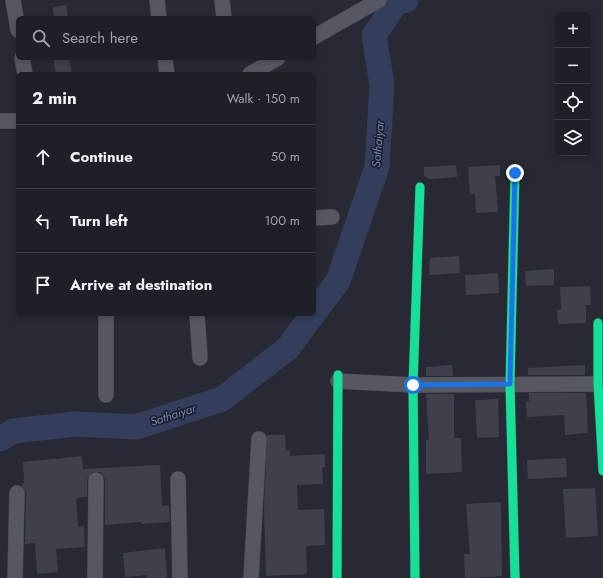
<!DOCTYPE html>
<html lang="en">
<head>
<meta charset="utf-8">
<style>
	:root { --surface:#1d2026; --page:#25282e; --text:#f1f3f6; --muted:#a0a3a7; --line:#3b3e43 }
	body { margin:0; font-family:Jost,sans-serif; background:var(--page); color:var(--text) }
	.controls { position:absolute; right:12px; top:12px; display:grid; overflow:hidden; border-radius:6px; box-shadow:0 2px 6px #0003 }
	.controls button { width:36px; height:36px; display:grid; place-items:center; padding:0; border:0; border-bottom:1px solid var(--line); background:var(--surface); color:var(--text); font:20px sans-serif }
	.stop { position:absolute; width:12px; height:12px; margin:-9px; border:3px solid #1a73e8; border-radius:50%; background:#fff }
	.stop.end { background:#1a73e8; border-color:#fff; box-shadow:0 1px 4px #0008 }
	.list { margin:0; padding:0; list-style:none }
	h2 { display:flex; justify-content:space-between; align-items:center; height:52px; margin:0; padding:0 16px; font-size:17px }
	h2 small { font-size:13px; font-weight:400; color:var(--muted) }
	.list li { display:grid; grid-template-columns:26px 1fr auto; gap:12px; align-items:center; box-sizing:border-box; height:64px; padding:0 16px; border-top:1px solid var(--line) }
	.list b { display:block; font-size:15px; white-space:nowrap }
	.list em { font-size:13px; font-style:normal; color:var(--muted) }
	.icon { flex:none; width:22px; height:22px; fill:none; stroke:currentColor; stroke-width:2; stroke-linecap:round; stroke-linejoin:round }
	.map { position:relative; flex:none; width:603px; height:578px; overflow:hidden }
	.search { position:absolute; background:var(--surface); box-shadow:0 2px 6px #0003; left:16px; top:16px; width:300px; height:44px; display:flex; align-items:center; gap:10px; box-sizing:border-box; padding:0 14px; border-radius:6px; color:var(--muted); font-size:15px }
	.panel { position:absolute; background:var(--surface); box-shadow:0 2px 6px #0003; left:16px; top:72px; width:300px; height:244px; border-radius:6px }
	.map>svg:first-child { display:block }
</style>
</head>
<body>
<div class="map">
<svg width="603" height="578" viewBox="0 0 603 578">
	<rect width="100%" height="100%" fill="#272a33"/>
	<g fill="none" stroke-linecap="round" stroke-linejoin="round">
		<g stroke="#343e5c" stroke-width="25">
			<polyline points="314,313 338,281 377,167 382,85 374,35 396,3 406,0"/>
			<polyline points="0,439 13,431 76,424 136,427 222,399 288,348 313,314"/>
		</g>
	</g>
	<g fill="#3e414a">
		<polygon points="66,5 68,18 54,18 53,7"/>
		<polygon points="53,58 69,58 72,74 56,74"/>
		<polygon points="456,165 457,177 429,179 424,176 424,167"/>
		<polygon points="500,165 500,176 495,176 498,212 476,213 475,194 470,194 468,167"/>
		<polygon points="459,256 460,273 429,275 430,258"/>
		<polygon points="554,269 554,285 526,286 525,271"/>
		<polygon points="498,273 499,293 466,295 465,275"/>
		<polygon points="590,286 591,305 586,305 586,323 558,324 557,310 561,310 560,287"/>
		<polygon points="452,365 453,376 426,376 426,367"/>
		<polygon points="585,365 585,375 528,375 528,368"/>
		<polygon points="529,393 586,393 588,433 565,435 564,415 527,417 526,401 529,401"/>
		<polygon points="426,394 454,394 454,438 461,438 462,472 426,474 426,440 429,440"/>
		<polygon points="498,399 499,437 477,438 475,400"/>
		<polygon points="267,435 285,435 286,451 290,450 290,456 325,454 325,467 322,467 323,484 297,485 298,510 324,509 325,545 306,546 307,574 266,576 264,506"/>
		<polygon points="82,456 83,469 160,465 162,506 169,505 170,522 141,524 141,522 105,525 105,480 101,472 92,472 87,480 87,497 76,498 78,527 84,526 85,547 56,549 58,572 37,574 35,543 25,544 26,493 21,483 24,483 23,462"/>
		<polygon points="566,458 567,477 528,479 527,460"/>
		<polygon points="595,488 598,536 566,538 563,489"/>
		<polygon points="501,502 502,576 465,578 464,554 470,554 466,504"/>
		<polygon points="165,548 167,578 147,578 147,575 125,577 123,553"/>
	</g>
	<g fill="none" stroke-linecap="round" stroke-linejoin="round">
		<defs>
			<g id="street">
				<polyline points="13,0 18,30"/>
				<polyline points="157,0 159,18"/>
				<polyline points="222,0 224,18"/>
				<polyline points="314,37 379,0"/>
				<polyline points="22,58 25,74"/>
				<polyline points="165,58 167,74"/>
				<polyline points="250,74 278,58"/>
				<polyline points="0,121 18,121"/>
				<polyline points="314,218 332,217"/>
				<polyline points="106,314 106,395"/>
				<polyline points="197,314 200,358"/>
				<polyline points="338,381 413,385 603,384"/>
				<polyline points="178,479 180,578"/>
				<polyline points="15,578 17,493"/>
				<polyline points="95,578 96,480"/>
				<polyline points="251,578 259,439"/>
			</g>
			<g id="fast">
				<polyline points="515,173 510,384 515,578"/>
				<polyline points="598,323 598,384 603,471"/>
				<polyline points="337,578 338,375"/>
				<polyline points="415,578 413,385 420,187"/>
			</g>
		</defs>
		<use href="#street" stroke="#43454c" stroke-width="16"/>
		<use href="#fast" stroke="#43454c" stroke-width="10"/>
		<use href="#street" stroke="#565861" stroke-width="15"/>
		<use href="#fast" stroke="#16e098" stroke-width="9"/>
	</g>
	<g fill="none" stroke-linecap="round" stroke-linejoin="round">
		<polyline stroke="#1a73e8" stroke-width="5" points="413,385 510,384 515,173"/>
	</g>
	<g text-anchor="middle" stroke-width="3" stroke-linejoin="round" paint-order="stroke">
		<g font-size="12" font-style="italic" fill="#7786ae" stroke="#1a1f2e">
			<text transform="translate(378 144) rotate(-85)" y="4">Sathaiyar</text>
			<text transform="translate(173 415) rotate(-18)" y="4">Sathaiyar</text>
		</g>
	</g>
</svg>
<div class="controls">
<button>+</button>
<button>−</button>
<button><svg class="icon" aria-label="locate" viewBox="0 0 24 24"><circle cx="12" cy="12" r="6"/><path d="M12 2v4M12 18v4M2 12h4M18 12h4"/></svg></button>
<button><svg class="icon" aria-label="layers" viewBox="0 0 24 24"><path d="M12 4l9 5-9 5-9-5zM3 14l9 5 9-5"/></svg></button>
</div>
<div class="stop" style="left:413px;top:385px"></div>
<div class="stop end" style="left:515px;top:173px"></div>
<div class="search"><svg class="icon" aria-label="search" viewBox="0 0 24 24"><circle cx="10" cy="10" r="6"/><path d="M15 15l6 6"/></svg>Search here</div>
<section class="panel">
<h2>2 min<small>Walk · 150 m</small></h2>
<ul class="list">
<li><svg class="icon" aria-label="ahead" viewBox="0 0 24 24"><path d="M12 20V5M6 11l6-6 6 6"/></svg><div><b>Continue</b></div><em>50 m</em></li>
<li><svg class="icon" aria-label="left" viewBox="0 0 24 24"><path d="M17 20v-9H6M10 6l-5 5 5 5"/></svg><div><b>Turn left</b></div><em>100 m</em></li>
<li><svg class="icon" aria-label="arrive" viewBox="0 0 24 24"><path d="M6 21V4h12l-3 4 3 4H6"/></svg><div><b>Arrive at destination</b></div></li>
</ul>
</section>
</div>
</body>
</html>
